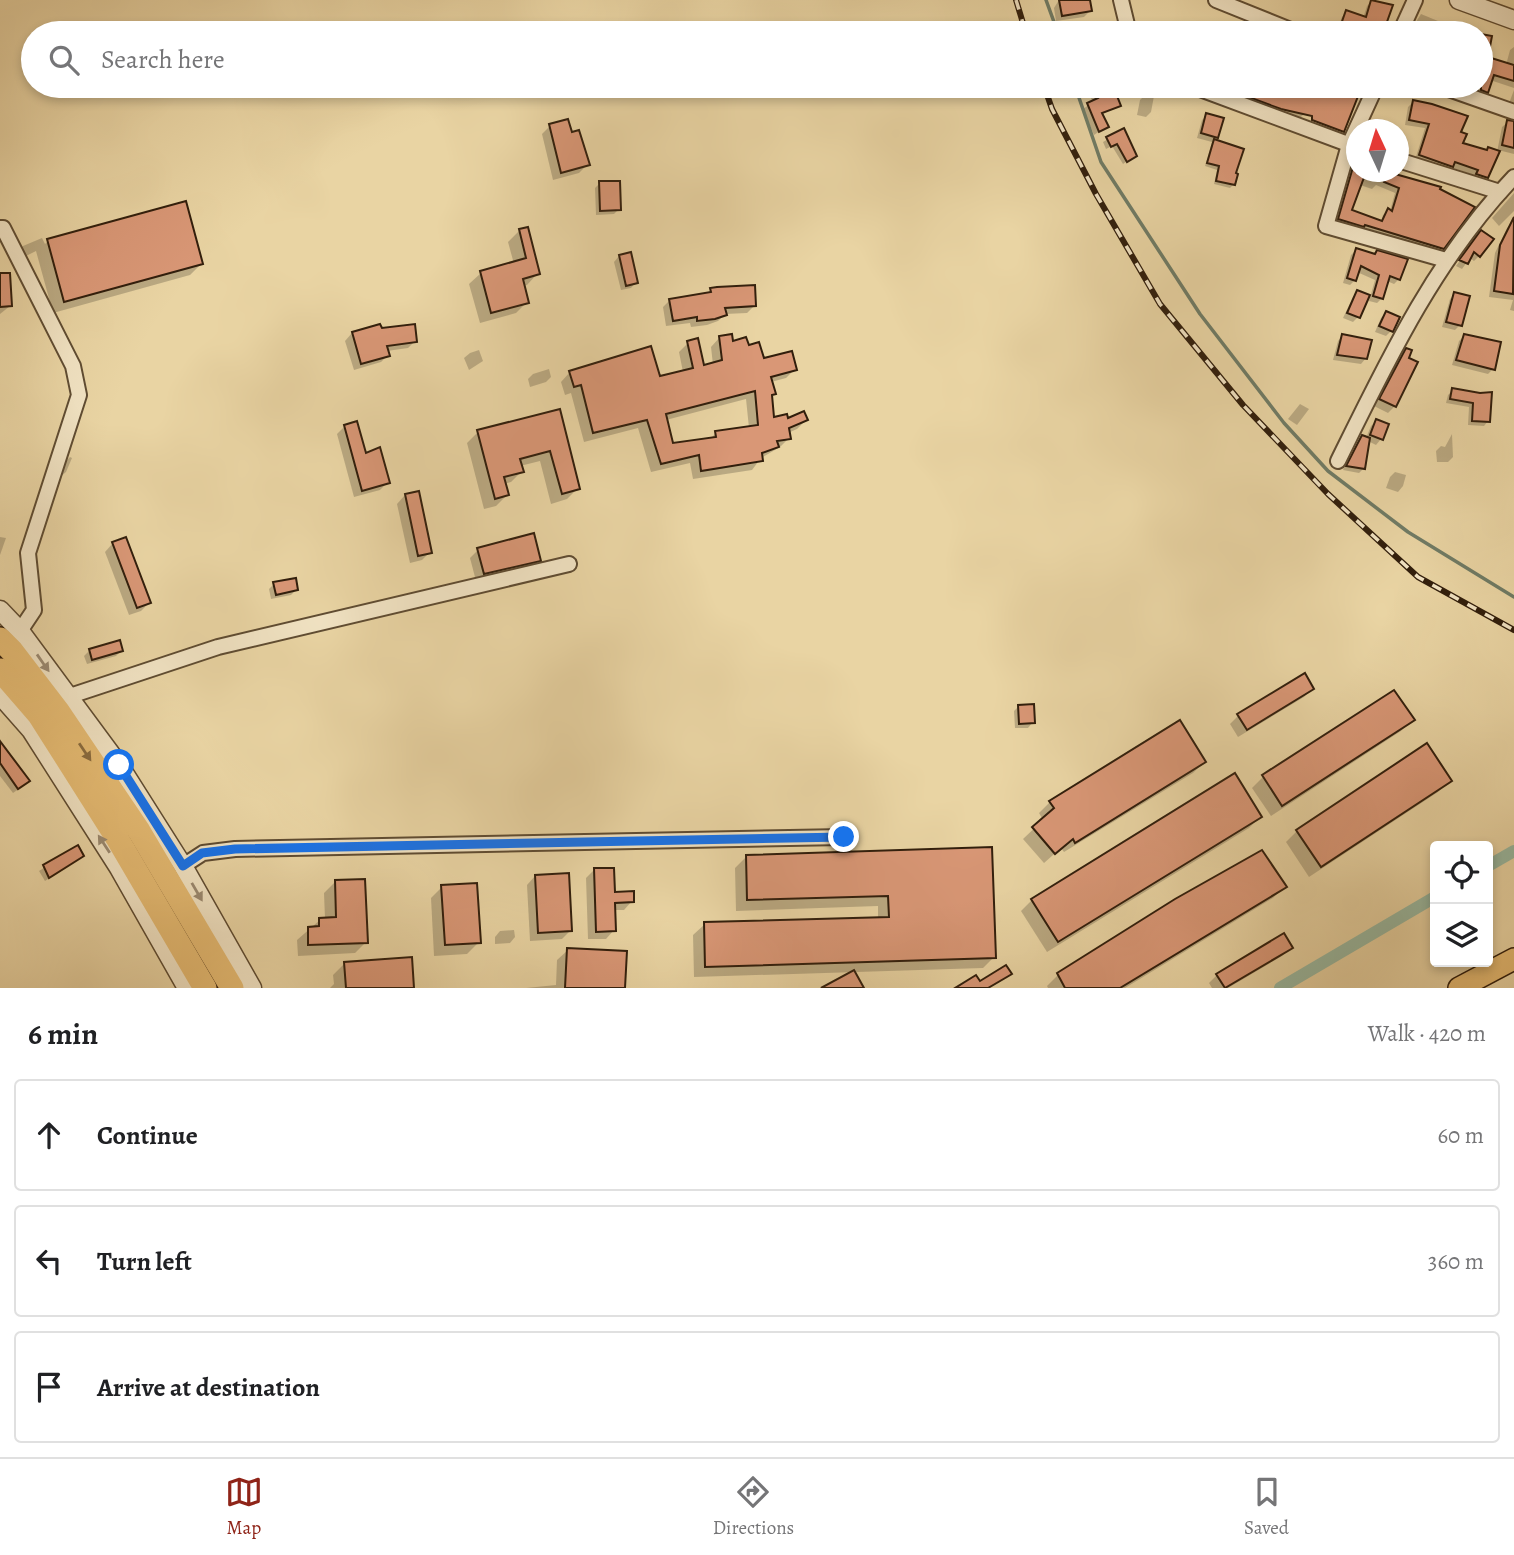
<!DOCTYPE html>
<html lang="en">
<head>
<meta charset="utf-8">
<style>
	:root { --surface:#fff; --page:#f2f2f2; --text:#202124; --muted:#757577; --line:#e0e0e0; --accent:#8f2418 }
	body { margin:0; font-family:Alegreya,serif; background:var(--page); color:var(--text) }
	.controls { position:absolute; right:21px; bottom:21px; display:grid; overflow:hidden; border-radius:7px; box-shadow:0 4px 10px #0003 }
	.controls button { width:63px; height:63px; display:grid; place-items:center; padding:0; border:0; border-bottom:2px solid var(--line); background:var(--surface); color:var(--text); font:35px sans-serif }
	.compass { position:absolute; left:1346px; top:119px; width:63px; height:63px; border-radius:50%; background:var(--surface); box-shadow:0 4px 10px #0003; rotate:356deg }
	.stop { position:absolute; width:21px; height:21px; margin:-16px; border:5px solid #1a73e8; border-radius:50%; background:#fff }
	.stop.end { background:#1a73e8; border-color:#fff; box-shadow:0 2px 7px #0008 }
	.list { margin:0; padding:0; list-style:none }
	h2 { display:flex; justify-content:space-between; align-items:center; height:91px; margin:0; padding:0 28px; font-size:30px }
	h2 small { font-size:23px; font-weight:400; color:var(--muted) }
	.list li { display:grid; grid-template-columns:46px 1fr auto; gap:21px; align-items:center; box-sizing:border-box; height:112px; margin:0 14px 14px; padding:0 14px; border:2px solid var(--line); border-radius:7px }
	.list b { display:block; font-size:26px; white-space:nowrap }
	.list em { font-size:23px; font-style:normal; color:var(--muted) }
	.icon { flex:none; width:38px; height:38px; fill:none; stroke:currentColor; stroke-width:2; stroke-linecap:round; stroke-linejoin:round }
	.map { position:relative; flex:none; width:1514px; height:988px; overflow:hidden }
	.search { position:absolute; background:var(--surface); box-shadow:0 4px 10px #0003; left:21px; right:21px; top:21px; height:77px; display:flex; align-items:center; gap:18px; box-sizing:border-box; padding:0 24px; border-radius:38px; color:var(--muted); font-size:26px }
	.sheet { height:469px; background:var(--surface) }
	nav { display:flex; justify-content:space-around; align-items:center; box-sizing:border-box; height:98px; border-top:2px solid var(--line); background:var(--surface); font-size:19px; color:var(--muted) }
	nav a { display:grid; justify-items:center; gap:4px }
	nav .on { color:var(--accent) }
	.map>svg:first-child { display:block }
</style>
</head>
<body>
<div class="map">
<svg width="1514" height="988" viewBox="0 0 1514 988">
	<rect width="100%" height="100%" fill="#e9d4a3"/>
	<filter id="stains"><feTurbulence type="fractalNoise" baseFrequency=".00286" numOctaves="4"/><feColorMatrix values="0 0 0 0 .2 0 0 0 0 .09 0 0 0 0 .02 0 0 0 .5 -.17"/></filter>
	<radialGradient id="worn" r=".72"><stop offset=".6" stop-color="#630" stop-opacity="0"/><stop offset="1" stop-color="#630" stop-opacity=".3"/></radialGradient>
	<g fill="#0003" fill-rule="evenodd">
		<polygon points="1059,0 1089,0 1090,11 1084,17 1056,21 1054,8"/>
		<polygon points="1372,1 1390,7 1381,33 1336,33 1342,17 1347,12 1363,18 1367,6"/>
		<polygon points="1421,14 1438,21 1434,33 1409,33"/>
		<polygon points="1197,21 1227,33 1189,33"/>
		<polygon points="1097,28 1098,33 1078,33"/>
		<polygon points="1481,36 1490,37 1486,58 1506,65 1510,50 1514,47 1514,88 1490,80 1486,92 1481,97 1468,92 1470,86 1481,86"/>
		<polygon points="1088,86 1113,86 1119,105 1116,108 1116,106 1093,115 1107,126 1094,135 1083,109 1093,102 1087,91 1090,88"/>
		<polygon points="1245,86 1313,86 1304,114 1298,120 1239,100"/>
		<polygon points="1331,86 1360,86 1343,131 1336,138 1315,130"/>
		<polygon points="1514,90 1514,109 1508,106"/>
		<polygon points="1145,95 1154,96 1151,112 1146,117 1137,115 1140,100"/>
		<polygon points="1413,102 1458,133 1461,144 1486,152 1497,152 1502,127 1508,122 1514,122 1514,154 1498,150 1486,177 1481,182 1472,179 1474,175 1450,167 1446,171 1415,160 1425,128 1405,125 1408,107"/>
		<polygon points="1207,115 1217,137 1213,140 1242,150 1233,174 1234,184 1230,188 1214,184 1217,170 1205,166 1212,142 1197,138 1202,120"/>
		<polygon points="550,126 588,164 579,173 553,180 542,134"/>
		<polygon points="1124,130 1135,155 1123,164 1112,146 1106,149 1103,142"/>
		<path d="M 1356,158 L 1356,172 L 1382,172 L 1401,179 L 1442,248 L 1437,253 L 1334,224 L 1352,163 ZM 1360,185 L 1372,189 L 1376,185 L 1395,193 L 1390,211 L 1388,211 L 1383,215 L 1381,222 L 1350,211 Z"/>
		<polygon points="600,183 619,209 614,214 596,215 595,188"/>
		<polygon points="1514,193 1514,211 1499,226 1492,218"/>
		<polygon points="1513,222 1514,240 1511,246 1514,247 1514,311 1510,310 1513,300 1489,297 1495,253 1507,228"/>
		<polygon points="519,231 538,273 527,285 523,286 527,302 516,313 480,323 469,284 481,273 514,264 508,242"/>
		<polygon points="1477,237 1479,256 1474,261 1470,258 1462,269 1456,266"/>
		<polygon points="42,238 45,244 48,241 201,264 190,275 53,313 36,251 22,258 18,251 23,246"/>
		<polygon points="1356,250 1399,279 1394,284 1387,281 1382,298 1377,303 1369,301 1375,280 1357,272 1355,280 1350,285 1343,283 1351,255"/>
		<polygon points="619,256 636,282 631,288 621,290 614,262"/>
		<polygon points="0,275 10,306 0,314"/>
		<polygon points="711,290 754,306 747,313 725,314 718,321 707,325 691,327 690,323 666,326 663,307 670,300 707,294"/>
		<polygon points="1358,292 1358,317 1353,322 1343,318 1353,297"/>
		<polygon points="1455,294 1460,325 1455,330 1442,327 1450,299"/>
		<polygon points="1386,313 1391,331 1386,336 1375,332 1381,318"/>
		<polygon points="380,330 415,341 408,348 387,351 388,355 381,362 354,370 345,341 352,333"/>
		<polygon points="1343,335 1366,358 1361,364 1333,360 1338,341"/>
		<polygon points="1464,336 1493,369 1488,374 1452,365 1459,341"/>
		<path d="M 720,337 L 747,348 L 763,360 L 795,369 L 786,378 L 771,382 L 774,393 L 770,397 L 773,419 L 806,420 L 797,429 L 788,433 L 789,438 L 780,447 L 761,458 L 752,470 L 693,479 L 690,463 L 651,472 L 638,428 L 584,442 L 571,393 L 565,395 L 561,382 L 570,372 L 659,378 L 683,372 L 679,352 L 688,343 L 703,367 L 713,365 L 711,347 ZM 746,399 L 749,428 L 716,433 L 709,440 L 672,445 L 666,420 Z"/>
		<polygon points="479,350 483,361 469,370 464,358 470,353"/>
		<polygon points="1406,350 1395,406 1388,413 1374,406 1399,358"/>
		<polygon points="549,369 551,377 546,382 530,387 528,379 533,374"/>
		<polygon points="1453,390 1480,395 1488,421 1484,426 1468,425 1469,407 1446,403 1448,395"/>
		<polygon points="1300,404 1309,409 1297,425 1288,419"/>
		<polygon points="559,411 578,488 567,499 551,504 540,461 520,466 522,471 511,482 504,484 507,495 496,506 484,509 467,443 478,432"/>
		<polygon points="1376,421 1387,425 1381,439 1376,445 1368,441 1364,468 1359,473 1343,470 1358,441 1362,437 1366,438 1371,426"/>
		<polygon points="344,427 388,482 380,490 354,497 337,434"/>
		<polygon points="1452,434 1453,457 1448,462 1437,462 1436,451 1441,446 1445,447"/>
		<polygon points="70,457 72,458 66,472 60,477 65,462"/>
		<polygon points="1395,472 1406,475 1403,486 1398,492 1386,488 1390,477"/>
		<polygon points="405,495 430,552 422,560 410,563 397,504"/>
		<polygon points="0,537 6,538 0,555"/>
		<polygon points="113,543 149,603 141,611 129,615 105,552"/>
		<polygon points="478,550 539,560 531,568 476,581 470,558"/>
		<polygon points="274,584 296,590 291,595 271,599 269,589"/>
		<polygon points="90,650 121,651 116,656 87,664 84,656"/>
		<polygon points="1312,689 1304,697 1238,737 1230,724 1238,716"/>
		<polygon points="1019,706 1033,722 1028,728 1015,728 1014,711"/>
		<polygon points="1412,720 1401,731 1271,816 1252,788 1263,777"/>
		<polygon points="0,744 23,786 13,793 0,776"/>
		<polygon points="1204,762 1193,773 1064,852 1061,848 1044,863 1023,839 1043,820 1039,813 1050,802"/>
		<polygon points="1450,780 1438,792 1309,877 1286,842 1297,831"/>
		<polygon points="1260,817 1249,828 1047,952 1021,911 1032,900"/>
		<polygon points="77,847 82,856 45,881 39,871"/>
		<polygon points="991,849 994,957 983,968 694,977 693,935 705,924 878,919 878,906 736,911 735,868 746,857"/>
		<polygon points="594,870 613,894 632,901 624,910 613,910 614,930 606,939 588,939 586,878"/>
		<polygon points="535,876 570,931 562,939 530,941 527,885"/>
		<polygon points="335,882 366,942 355,953 298,956 297,940 320,920 325,919 324,893"/>
		<polygon points="442,887 479,942 467,954 434,956 431,898"/>
		<polygon points="1284,887 1273,898 1125,988 1048,988 1047,986 1058,975 1176,900"/>
		<polygon points="514,930 515,937 510,943 495,944 495,937 500,931"/>
		<polygon points="1290,948 1282,956 1228,988 1212,988 1209,983 1217,975"/>
		<polygon points="568,950 623,988 526,988 556,985 557,960"/>
		<polygon points="344,964 413,988 330,988 334,984 333,975"/>
	</g>
	<g fill="none" stroke-linecap="round" stroke-linejoin="round">
		<g stroke="#6f7b65" stroke-width="3.5">
			<polyline points="1046,0 1058,33"/>
			<polyline points="1075,86 1101,162 1200,314 1284,423 1328,471 1408,532 1514,597"/>
		</g>
		<g stroke="#99b9a1" stroke-width="12">
			<polyline points="1488,866 1514,851"/>
			<polyline points="1280,988 1435,897"/>
		</g>
	</g>
	<g fill="#d99776" stroke="#311e0c" stroke-width="2" fill-rule="evenodd">
		<polygon points="1059,0 1090,0 1092,11 1062,16"/>
		<polygon points="1371,0 1393,5 1383,33 1338,33 1346,10 1366,17"/>
		<polygon points="1481,34 1492,36 1488,57 1514,65 1514,81 1494,75 1488,93 1481,90"/>
		<polygon points="1091,86 1113,86 1121,106 1102,113 1109,127 1099,132 1087,103 1098,98"/>
		<polygon points="1247,86 1362,86 1344,132 1312,120 1312,116 1281,109 1243,95"/>
		<polygon points="1413,100 1432,104 1468,116 1461,132 1467,134 1463,143 1487,150 1488,147 1500,151 1488,178 1476,174 1478,170 1455,162 1453,167 1419,155 1429,124 1409,120"/>
		<polygon points="1206,113 1224,118 1218,138 1201,133"/>
		<polygon points="568,119 572,132 579,130 590,165 561,173 549,124"/>
		<polygon points="1507,120 1514,121 1514,148 1502,145"/>
		<polygon points="1124,128 1137,156 1127,162 1117,144 1111,147 1106,137"/>
		<polygon points="1214,139 1244,149 1236,173 1238,174 1235,185 1216,181 1219,166 1207,163"/>
		<polygon points="1353,167 1356,168 1356,172 1366,172 1352,210 1382,221 1388,208 1392,211 1399,188 1384,182 1388,172 1441,187 1440,189 1475,207 1444,249 1365,225 1364,227 1338,219"/>
		<polygon points="599,181 620,181 621,210 600,211"/>
		<polygon points="186,201 203,264 64,302 47,239"/>
		<polygon points="1514,217 1513,294 1494,291 1500,245"/>
		<polygon points="528,227 540,274 523,279 529,303 491,313 480,271 526,258 519,229"/>
		<polygon points="1481,230 1494,239 1480,257 1474,252 1468,264 1459,260"/>
		<polygon points="1356,248 1375,254 1377,250 1408,259 1400,280 1390,276 1383,299 1373,296 1379,275 1361,266 1356,281 1347,278"/>
		<polygon points="631,252 638,283 626,286 619,255"/>
		<polygon points="0,273 10,273 12,306 0,307"/>
		<polygon points="755,285 756,306 725,308 727,315 715,319 697,321 697,317 673,321 669,299 711,292 710,288 717,287"/>
		<polygon points="1357,290 1370,295 1360,318 1347,313"/>
		<polygon points="1454,292 1470,296 1462,326 1446,322"/>
		<polygon points="1386,311 1400,317 1393,332 1379,326"/>
		<polygon points="380,324 382,328 415,324 417,342 387,346 390,356 361,364 352,332"/>
		<path d="M 732,334 L 733,341 L 746,337 L 749,345 L 759,342 L 764,358 L 792,351 L 797,370 L 771,377 L 776,394 L 772,395 L 774,417 L 787,414 L 788,418 L 804,411 L 808,420 L 789,428 L 791,439 L 777,441 L 779,447 L 762,453 L 763,461 L 701,471 L 699,455 L 661,464 L 647,420 L 593,433 L 581,385 L 574,387 L 569,371 L 651,346 L 660,376 L 693,368 L 687,341 L 698,338 L 704,365 L 722,360 L 719,336 ZM 755,391 L 758,425 L 715,431 L 716,437 L 673,443 L 666,414 Z"/>
		<polygon points="1342,334 1372,340 1367,359 1337,355"/>
		<polygon points="1464,334 1501,342 1495,370 1456,360"/>
		<polygon points="1406,348 1412,350 1409,358 1418,362 1396,407 1379,399"/>
		<polygon points="1452,388 1480,393 1492,392 1490,422 1472,421 1473,403 1450,399"/>
		<polygon points="560,409 580,489 562,494 550,451 520,459 524,472 504,477 509,495 495,499 477,430"/>
		<polygon points="1376,419 1389,424 1383,440 1370,435"/>
		<polygon points="357,421 366,453 380,447 390,483 362,491 344,425"/>
		<polygon points="1362,435 1370,438 1365,469 1346,466"/>
		<polygon points="419,491 432,553 418,556 405,494"/>
		<polygon points="534,533 541,561 484,574 477,548"/>
		<polygon points="126,537 151,603 137,608 112,542"/>
		<polygon points="296,578 298,590 276,595 273,582"/>
		<polygon points="120,640 123,651 92,660 89,649"/>
		<polygon points="1305,673 1314,689 1247,730 1237,714"/>
		<polygon points="1394,690 1415,720 1282,806 1262,775"/>
		<polygon points="1034,704 1035,723 1019,724 1018,705"/>
		<polygon points="1180,720 1206,762 1075,843 1073,839 1055,854 1032,827 1054,808 1049,801"/>
		<polygon points="0,741 30,781 18,789 0,763"/>
		<polygon points="1427,743 1452,781 1321,867 1296,830"/>
		<polygon points="1235,773 1262,817 1058,942 1031,899"/>
		<polygon points="78,845 84,856 49,878 43,865"/>
		<polygon points="992,847 996,958 705,967 704,922 889,917 888,896 747,900 746,855"/>
		<polygon points="1262,850 1287,887 1120,988 1065,988 1057,973 1175,899"/>
		<polygon points="594,868 614,868 615,892 634,891 634,902 615,903 616,931 596,932"/>
		<polygon points="569,873 572,931 538,933 535,875"/>
		<polygon points="365,879 368,943 308,945 308,927 319,926 319,918 336,917 335,880"/>
		<polygon points="477,883 481,943 445,945 441,885"/>
		<polygon points="1284,933 1293,948 1225,988 1216,974"/>
		<polygon points="567,948 627,951 625,988 565,988"/>
		<polygon points="412,957 414,988 346,988 344,962"/>
		<polygon points="1006,965 1012,974 988,988 955,988 976,975 980,981"/>
		<polygon points="854,970 864,988 821,988"/>
	</g>
	<g fill="none" stroke-linecap="round" stroke-linejoin="round">
		<defs>
			<g id="minor">
				<polyline points="1121,0 1129,33"/>
				<polyline points="1216,0 1298,33"/>
				<polyline points="1400,33 1415,0"/>
				<polyline points="1192,86 1356,147"/>
				<polyline points="1376,86 1349,145 1326,226 1446,260"/>
				<polyline points="1440,86 1514,112"/>
				<polyline points="1398,160 1500,192"/>
				<polyline points="0,228 3,228 73,366 79,395 28,553 34,610 20,631"/>
				<path d="M 1338,461 C 1387,361 1436,258 1514,177"/>
				<polyline points="67,697 218,647 569,564"/>
				<polyline points="183,866 203,853 235,849 844,837"/>
			</g>
			<g id="tertiary">
				<polyline points="1459,0 1514,20"/>
				<polyline points="0,610 20,631 119,765 183,866 252,988"/>
				<polyline points="0,695 31,730 119,868 187,988"/>
			</g>
			<polyline id="primary" points="1459,988 1514,959"/>
			<g id="trunk">
				<polyline points="0,639 12,651 58,711 139,831 232,988"/>
				<polyline points="0,670 39,715 117,838 205,988"/>
			</g>
		</defs>
		<use href="#minor" stroke="#5f4c32" stroke-width="18"/>
		<use href="#tertiary" stroke="#5f4c32" stroke-width="21"/>
		<use href="#primary" stroke="#311e0c" stroke-width="24"/>
		<use href="#trunk" stroke="#311e0c" stroke-width="26"/>
		<use href="#minor" stroke="#f1e3c3" stroke-width="14"/>
		<use href="#tertiary" stroke="#f1e3c3" stroke-width="18"/>
		<use href="#primary" stroke="#e4ba72" stroke-width="21"/>
		<use href="#trunk" stroke="#e4ba72" stroke-width="23"/>
		<defs>
			<g id="rail">
				<polyline points="1016,0 1026,33"/>
				<polyline points="1044,86 1052,109 1096,194 1160,304 1243,405 1328,494 1418,577 1514,630"/>
			</g>
		</defs>
		<use href="#rail" stroke="#311e0c" stroke-width="6"/>
		<use href="#rail" stroke="#f1e3c3" stroke-width="3.5" stroke-dasharray="10" stroke-linecap="butt"/>
	</g>
	<defs><path id="oneway-solid" d="M-6-.8H1V-3.2L6.5 0L1 3.2V.8H-6Z" transform="scale(1.75)"/></defs>
	<g fill="#9b8a71">
		<use href="#oneway-solid" transform="translate(43 663) rotate(55)"/>
		<use href="#oneway-solid" transform="translate(104 844) rotate(-123)"/>
		<use href="#oneway-solid" transform="translate(197 892) rotate(60)"/>
	</g>
	<use fill="#8a6c3f" href="#oneway-solid" transform="translate(85 752) rotate(56)"/>
	<g fill="none" stroke-linecap="round" stroke-linejoin="round">
		<polyline stroke="#1a73e8" stroke-width="9" points="119,765 183,866 202,853 235,849 844,837"/>
	</g>
	<rect width="100%" height="100%" filter="url(#stains)"/>
	<rect width="100%" height="100%" fill="url(#worn)"/>
</svg>
<div class="controls">
<button><svg class="icon" aria-label="locate" viewBox="0 0 24 24"><circle cx="12" cy="12" r="6"/><path d="M12 2v4M12 18v4M2 12h4M18 12h4"/></svg></button>
<button><svg class="icon" aria-label="layers" viewBox="0 0 24 24"><path d="M12 4l9 5-9 5-9-5zM3 14l9 5 9-5"/></svg></button>
</div>
<svg class="compass" viewBox="-18 -18 36 36"><path d="M0-13l5 13h-10z" fill="#e53935"/><path d="M0 13l5-13h-10z" fill="#757577"/></svg>
<div class="stop" style="left:119px;top:765px"></div>
<div class="stop end" style="left:844px;top:837px"></div>
<div class="search"><svg class="icon" aria-label="search" viewBox="0 0 24 24"><circle cx="10" cy="10" r="6"/><path d="M15 15l6 6"/></svg>Search here</div>
</div>
<section class="sheet">
<h2>6 min<small>Walk · 420 m</small></h2>
<ul class="list">
<li><svg class="icon" aria-label="ahead" viewBox="0 0 24 24"><path d="M12 20V5M6 11l6-6 6 6"/></svg><div><b>Continue</b></div><em>60 m</em></li>
<li><svg class="icon" aria-label="left" viewBox="0 0 24 24"><path d="M17 20v-9H6M10 6l-5 5 5 5"/></svg><div><b>Turn left</b></div><em>360 m</em></li>
<li><svg class="icon" aria-label="arrive" viewBox="0 0 24 24"><path d="M6 21V4h12l-3 4 3 4H6"/></svg><div><b>Arrive at destination</b></div></li>
</ul>
</section>
<nav>
<a class="on"><svg class="icon" aria-label="map" viewBox="0 0 24 24"><path d="M3 6l6-2 6 2 6-2v14l-6 2-6-2-6 2zM9 4v14M15 6v14"/></svg>Map</a>
<a><svg class="icon" aria-label="directions" viewBox="0 0 24 24"><path d="M12 3l9 9-9 9-9-9zM9 14v-3h6M13 9l2 2-2 2"/></svg>Directions</a>
<a><svg class="icon" aria-label="saved" viewBox="0 0 24 24"><path d="M7 4h10v16l-5-4-5 4z"/></svg>Saved</a>
</nav>
</body>
</html>
